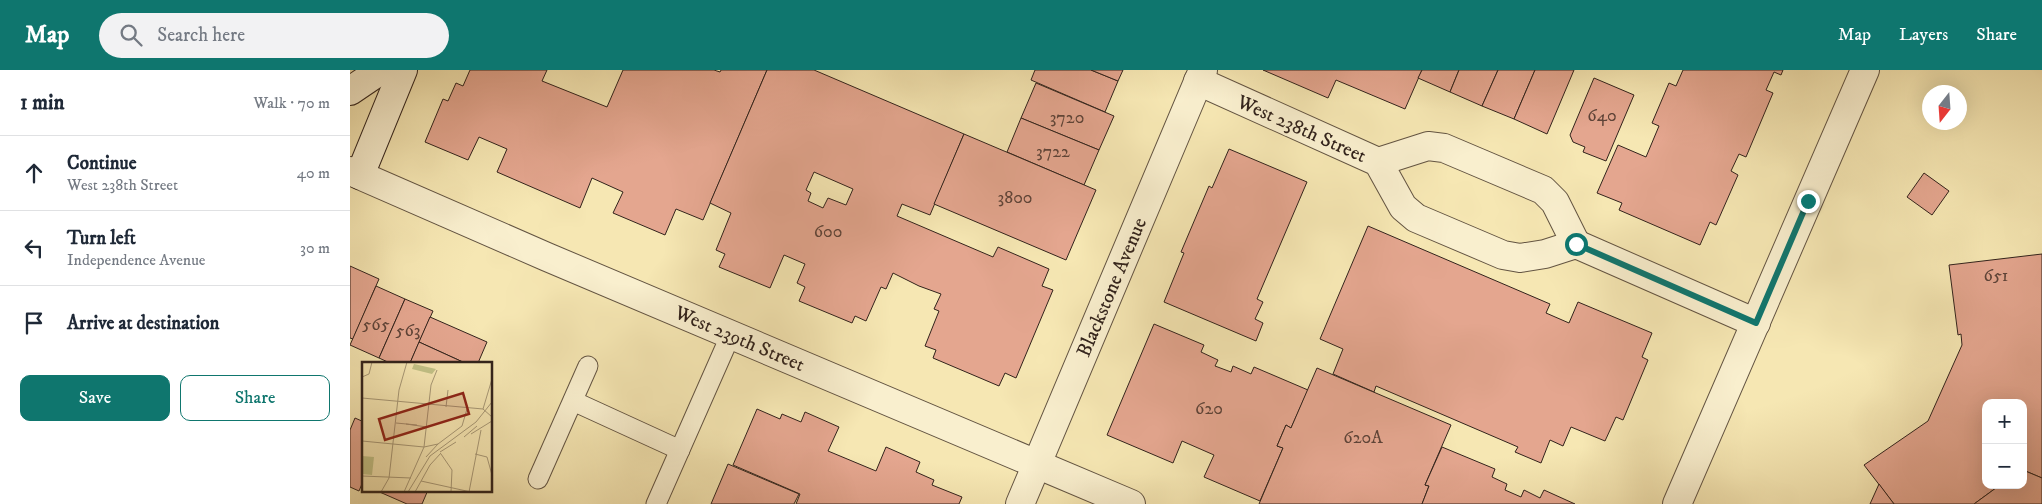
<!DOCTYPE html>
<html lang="en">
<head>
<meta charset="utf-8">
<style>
	:root { --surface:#fff; --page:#f2f2f3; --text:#1f2937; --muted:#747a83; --line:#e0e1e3; --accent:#0f766e }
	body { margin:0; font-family:"IM FELL DW Pica",serif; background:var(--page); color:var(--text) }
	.controls { position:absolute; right:15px; bottom:15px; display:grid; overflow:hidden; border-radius:10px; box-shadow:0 5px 20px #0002 }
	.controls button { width:45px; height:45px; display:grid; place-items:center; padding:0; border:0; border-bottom:1px solid var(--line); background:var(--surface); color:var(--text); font:25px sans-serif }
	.compass { position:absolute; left:1572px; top:15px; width:45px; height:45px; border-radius:50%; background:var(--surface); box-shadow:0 5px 20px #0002; rotate:197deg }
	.stop { position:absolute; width:15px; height:15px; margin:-11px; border:4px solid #0f766e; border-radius:50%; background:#fff }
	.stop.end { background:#0f766e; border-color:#fff; box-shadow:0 1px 5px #0008 }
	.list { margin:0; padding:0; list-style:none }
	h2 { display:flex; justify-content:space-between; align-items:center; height:65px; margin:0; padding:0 20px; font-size:21px }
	h2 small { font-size:16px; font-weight:400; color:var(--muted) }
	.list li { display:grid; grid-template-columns:32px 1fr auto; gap:15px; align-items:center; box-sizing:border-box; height:75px; padding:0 20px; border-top:1px solid var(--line) }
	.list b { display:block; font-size:19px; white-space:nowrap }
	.list p { margin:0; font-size:16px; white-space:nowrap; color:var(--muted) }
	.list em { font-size:16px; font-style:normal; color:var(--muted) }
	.actions { display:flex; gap:10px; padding:15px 20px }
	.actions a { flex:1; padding:11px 0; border:1px solid var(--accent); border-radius:10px; text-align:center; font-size:18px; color:var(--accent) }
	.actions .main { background:var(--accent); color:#fff }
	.icon { flex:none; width:28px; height:28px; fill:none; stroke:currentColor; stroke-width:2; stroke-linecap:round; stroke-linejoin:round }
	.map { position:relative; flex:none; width:1692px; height:434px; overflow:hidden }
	header { display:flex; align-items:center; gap:30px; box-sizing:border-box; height:70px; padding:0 25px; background:var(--accent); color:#fff }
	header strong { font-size:24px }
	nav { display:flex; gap:28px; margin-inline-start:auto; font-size:18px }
	.search { width:350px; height:45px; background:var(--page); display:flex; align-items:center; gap:12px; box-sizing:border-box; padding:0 18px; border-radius:28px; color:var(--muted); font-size:19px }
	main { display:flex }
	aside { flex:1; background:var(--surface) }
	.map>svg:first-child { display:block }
</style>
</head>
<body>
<header>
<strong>Map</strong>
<div class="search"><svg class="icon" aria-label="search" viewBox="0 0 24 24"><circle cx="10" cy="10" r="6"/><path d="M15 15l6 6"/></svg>Search here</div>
<nav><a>Map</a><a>Layers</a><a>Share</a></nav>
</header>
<main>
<aside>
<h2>1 min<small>Walk · 70 m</small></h2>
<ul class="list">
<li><svg class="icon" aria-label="ahead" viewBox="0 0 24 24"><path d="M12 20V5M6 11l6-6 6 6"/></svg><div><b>Continue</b><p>West 238th Street</p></div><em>40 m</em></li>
<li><svg class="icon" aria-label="left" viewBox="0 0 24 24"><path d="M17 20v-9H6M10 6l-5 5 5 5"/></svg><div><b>Turn left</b><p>Independence Avenue</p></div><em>30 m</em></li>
<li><svg class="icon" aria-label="arrive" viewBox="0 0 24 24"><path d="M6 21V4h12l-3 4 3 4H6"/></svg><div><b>Arrive at destination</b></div></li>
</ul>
<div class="actions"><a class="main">Save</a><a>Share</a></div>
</aside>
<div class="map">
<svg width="1692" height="434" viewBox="0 0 1692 434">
	<rect width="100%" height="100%" fill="#f6e7b3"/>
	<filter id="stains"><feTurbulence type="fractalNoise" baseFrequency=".004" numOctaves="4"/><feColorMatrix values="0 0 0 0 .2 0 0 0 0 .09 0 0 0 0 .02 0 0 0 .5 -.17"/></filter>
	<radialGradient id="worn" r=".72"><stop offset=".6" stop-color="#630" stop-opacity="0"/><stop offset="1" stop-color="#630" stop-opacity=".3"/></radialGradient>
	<g fill="#e4a68f" stroke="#32231c" fill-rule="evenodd">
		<polygon points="120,0 197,0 192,11 257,37 273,0 364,0 370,2 371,0 417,0 353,150 326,139 315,165 263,143 273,122 242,108 230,138 147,102 157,79 129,67 118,90 75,72 93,29 98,31 106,13 113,16"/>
		<path d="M 417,0 L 464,0 L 614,64 L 580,145 L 552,134 L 547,146 L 643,187 L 648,177 L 699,199 L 692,216 L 703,220 L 666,308 L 655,303 L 649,316 L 583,288 L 586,280 L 575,276 L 589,241 L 584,239 L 591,224 L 569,216 L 543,203 L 536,219 L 531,217 L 516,251 L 505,246 L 502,253 L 449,231 L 455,217 L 447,213 L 455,194 L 434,185 L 420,218 L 369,197 L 375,184 L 366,180 L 381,143 L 360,133 ZM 464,102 L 503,119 L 496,135 L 478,128 L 473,138 L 458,131 L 461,123 L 456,120 Z"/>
		<polygon points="685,0 741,0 768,11 755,42 681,10"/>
		<polygon points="741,0 773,0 768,11"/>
		<polygon points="913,0 1072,0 1055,39 986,10 978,28"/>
		<polygon points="1072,0 1109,0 1100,22 1068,8"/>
		<polygon points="1109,0 1148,0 1132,36 1100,22"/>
		<polygon points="1148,0 1185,0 1164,49 1132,36"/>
		<polygon points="1185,0 1224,0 1197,64 1164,49"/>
		<polygon points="1333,0 1433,0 1431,5 1424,2 1416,20 1423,23 1396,87 1389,84 1381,101 1388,105 1366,155 1360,152 1350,175 1269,140 1272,133 1247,123 1268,75 1296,87 1309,56 1302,53 1319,13 1326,16"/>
		<polygon points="1244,8 1284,25 1256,91 1233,82 1235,77 1223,72 1220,65"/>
		<polygon points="686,13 764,46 749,80 671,48"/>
		<polygon points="671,48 749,80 734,115 657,82"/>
		<polygon points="614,64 746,120 716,190 584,134"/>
		<polygon points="879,79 957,112 907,229 913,232 905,249 913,253 906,271 814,232 834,183 831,182 859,116 862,118"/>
		<polygon points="1574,103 1599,121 1582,145 1557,127"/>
		<polygon points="1018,156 1200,234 1196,243 1219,253 1228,232 1302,263 1292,287 1298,290 1273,350 1266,347 1255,371 1221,357 1213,376 1200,370 1191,393 1165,382 1168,377 1026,316 1024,322 983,304 993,279 970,269"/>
		<polygon points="1692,184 1692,408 1673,400 1673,333 1636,333 1636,415 1650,415 1624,434 1544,434 1514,395 1578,351 1612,275 1611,264 1608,265 1599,195"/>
		<polygon points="0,196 29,209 3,269 0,268"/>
		<polygon points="26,216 55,229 29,288 0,275"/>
		<polygon points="55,229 83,241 60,293 40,293 29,288"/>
		<polygon points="80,247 137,272 128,293 115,293 69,272"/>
		<polygon points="804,254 854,275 851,282 868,290 865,296 881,302 883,296 901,304 904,297 958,320 941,358 936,355 927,376 933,378 910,431 854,407 864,385 832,371 823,393 757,365"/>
		<polygon points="69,272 115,293 60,293"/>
		<polygon points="967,298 1101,355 1075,415 1079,416 1072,434 909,434 933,378 927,376 936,355 941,358"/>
		<polygon points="407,339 430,349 432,344 451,352 455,342 489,357 478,381 526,401 536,377 570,392 566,402 584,410 582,415 612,427 609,434 446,434 450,424 383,395"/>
		<polygon points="5,348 14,352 14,409 9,421 0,417 0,360"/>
		<polygon points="1092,377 1145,399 1142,407 1157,414 1155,420 1171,427 1174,420 1190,428 1194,420 1225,434 1072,434 1079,416 1075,415"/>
		<polygon points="378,394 449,424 444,434 361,434"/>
		<polygon points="1673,400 1692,408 1692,434 1624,434 1650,415 1673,415"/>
		<polygon points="1529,414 1544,434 1520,434"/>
		<polygon points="25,420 78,420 72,434 57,434"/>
	</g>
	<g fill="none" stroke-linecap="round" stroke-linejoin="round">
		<defs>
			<g id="lane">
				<polyline points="223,331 330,380"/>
				<polyline points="188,409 238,296"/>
				<polyline points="306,434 381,264"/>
			</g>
			<g id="street">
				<polyline points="848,11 1028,92 1053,137 1066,148 1153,185 1170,188 1195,184 1226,174 1406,253"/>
				<polyline points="1028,92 1078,76 1094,78 1193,120 1205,132 1226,174"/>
				<polyline points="0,101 197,187 781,434"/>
				<polyline points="670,434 853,0"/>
				<polyline points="1327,434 1515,0"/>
			</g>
			<g id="secondary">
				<polyline points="0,21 31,0"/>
				<polyline points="10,105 53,0"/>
			</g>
		</defs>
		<use href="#lane" stroke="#635442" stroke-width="21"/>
		<use href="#street" stroke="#635442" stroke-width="30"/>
		<use href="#secondary" stroke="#32231c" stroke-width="30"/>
		<use href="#lane" stroke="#f9efce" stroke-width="19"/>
		<use href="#street" stroke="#f9efce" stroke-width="28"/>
		<use href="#secondary" stroke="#f9efce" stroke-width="28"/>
	</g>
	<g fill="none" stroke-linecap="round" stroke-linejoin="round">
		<polyline stroke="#0f766e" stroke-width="6" points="1226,174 1406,253 1458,131"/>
	</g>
	<g text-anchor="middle" stroke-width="4.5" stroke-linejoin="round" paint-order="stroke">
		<g font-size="18" fill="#5e4439">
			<text x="1252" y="51">640</text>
			<text x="717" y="53">3720</text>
			<text x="703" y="87">3722</text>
			<text x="665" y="133">3800</text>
			<text x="478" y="167">600</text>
			<text x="1646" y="211">651</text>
			<text x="26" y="260">565</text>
			<text x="58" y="266">563</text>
			<text x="859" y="344">620</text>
			<text x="1013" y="373">620A</text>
		</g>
		<g font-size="20" fill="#32231c" stroke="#f9efce">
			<text transform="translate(952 58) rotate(24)" y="7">West 238th Street</text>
			<text transform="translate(761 217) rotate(-67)" y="7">Blackstone Avenue</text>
			<text transform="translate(390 268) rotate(23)" y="7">West 239th Street</text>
		</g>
	</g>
	<g transform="translate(12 292)">
		<rect width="130" height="130" fill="#f6e7b3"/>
		<path d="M 52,2 L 74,7 L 70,12 L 50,7 ZM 0,94 L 12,95 L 10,113 L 0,112 Z" fill="#c3c388"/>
		<path fill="none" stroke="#a89977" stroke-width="1" d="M 0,15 L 7,12 L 10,0M 130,17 L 121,47 L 130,55M 0,36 L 121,47M 84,45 L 86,28M 34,61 L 55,63M 44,62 L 65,65M 109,72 L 130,59M 102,75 L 115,64M 0,79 L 62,85 L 69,23 L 75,8M 78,90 L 94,80M 79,92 L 90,108 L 89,130M 113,92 L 125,95 L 130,113M 64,95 L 76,82M 0,114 L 49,116M 59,119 L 109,130M 19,130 L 27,116 L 37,28 L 45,0M 42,130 L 62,85 L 76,82 L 100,64 L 105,47M 46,130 L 68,94 L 114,60 L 130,40M 53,130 L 68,103 L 79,91M 107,130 L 119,68"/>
		<path fill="#8f2418" fill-opacity="0.15" stroke="#8f2418" stroke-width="2.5" d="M 101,31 L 107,52 L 23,78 L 17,57 Z"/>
		<rect width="130" height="130" fill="none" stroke="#32231c" stroke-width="2.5"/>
	</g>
	<rect width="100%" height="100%" filter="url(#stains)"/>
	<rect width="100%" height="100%" fill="url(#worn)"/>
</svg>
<div class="controls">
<button>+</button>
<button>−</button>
</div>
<svg class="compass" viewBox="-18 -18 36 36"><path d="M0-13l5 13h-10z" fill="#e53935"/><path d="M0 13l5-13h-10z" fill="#747a83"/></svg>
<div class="stop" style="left:1226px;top:174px"></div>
<div class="stop end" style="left:1458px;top:131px"></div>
</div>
</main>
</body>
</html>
